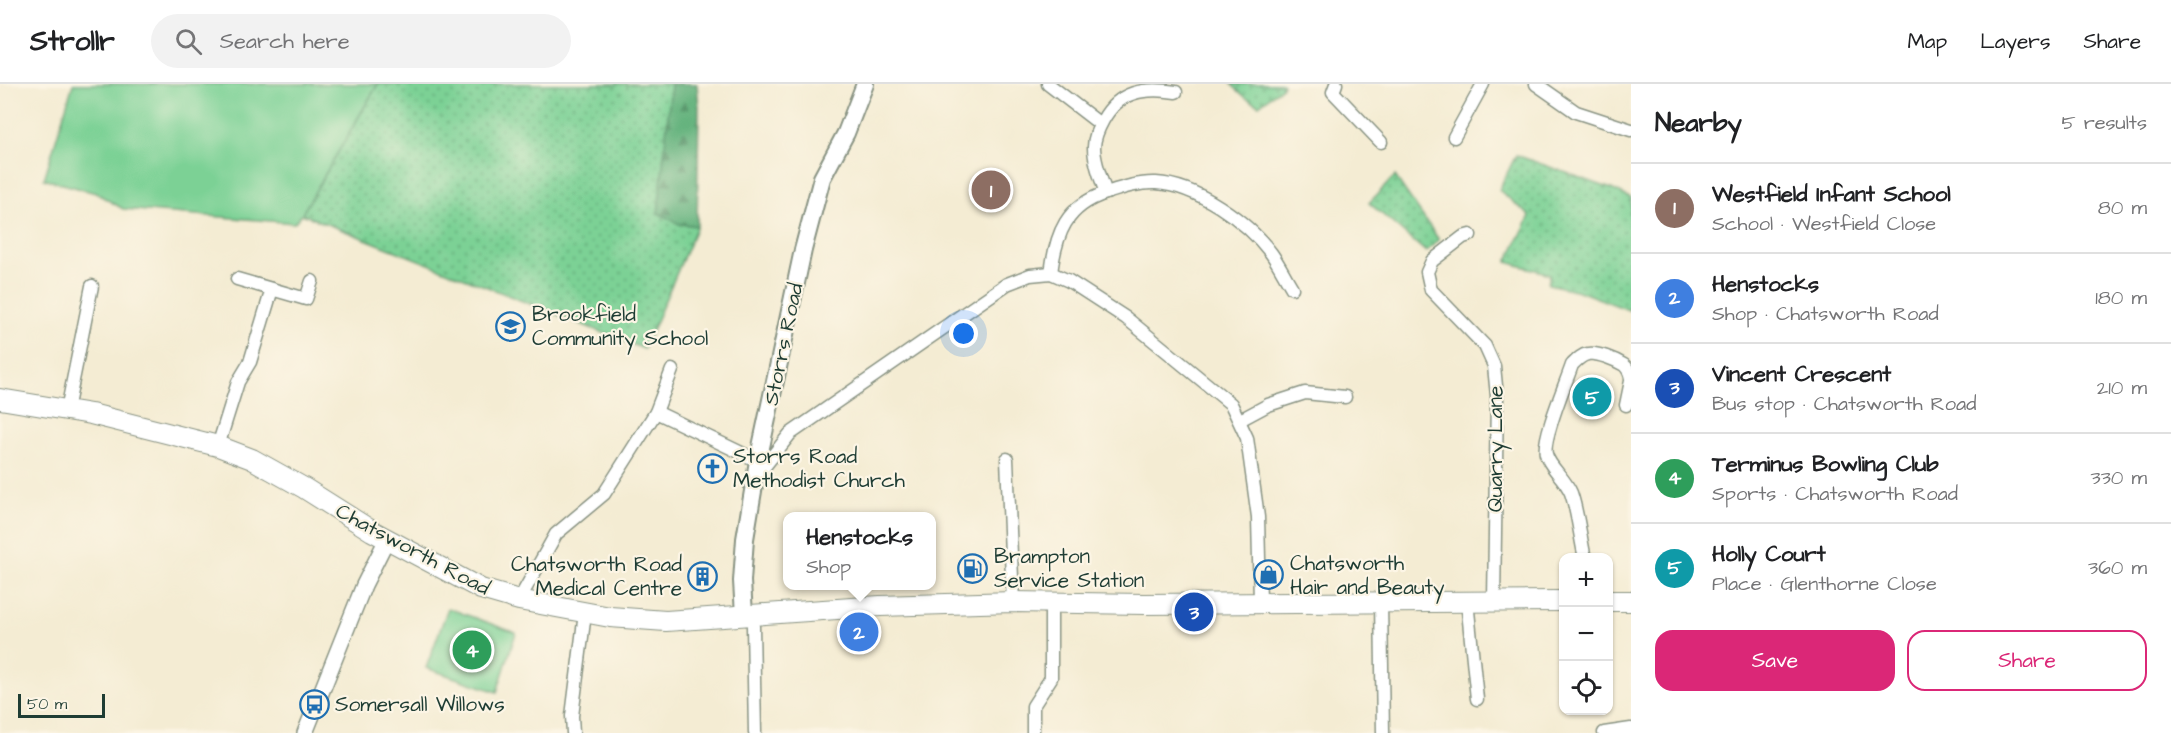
<!DOCTYPE html>
<html lang="en">
<head>
<meta charset="utf-8">
<style>
	:root { --surface:#fff; --page:#f2f2f2; --text:#202124; --muted:#757577; --line:#e0e0e0; --accent:#db2777 }
	body { margin:0; font-family:"Architects Daughter",sans-serif; background:var(--page); color:var(--text) }
	.controls { position:absolute; right:18px; bottom:18px; display:grid; overflow:hidden; border-radius:12px; box-shadow:0 2px 4px #0004 }
	.controls button { width:54px; height:54px; display:grid; place-items:center; padding:0; border:0; border-bottom:2px solid var(--line); background:var(--surface); color:var(--text); font:30px sans-serif }
	.scale { position:absolute; left:18px; bottom:15px; width:87px; box-sizing:border-box; padding-left:6px; border:3px solid #1f3d34; border-top:0; font-size:16px; line-height:21px; white-space:nowrap; color:#1f3d34; -webkit-text-stroke:4px #fcf5e5; paint-order:stroke }
	.you { position:absolute; left:964px; top:250px; width:21px; height:21px; margin:-15px; border:4px solid #fff; border-radius:50%; background:#1a73e8; box-shadow:0 0 0 9px #1a73e833 }
	.badge { display:grid; place-items:center; width:39px; height:39px; border-radius:50%; background:var(--accent); color:#fff; font-size:20px; font-weight:700 }
	.pin { position:absolute; translate:-50% -50%; border:3px solid #fff; box-shadow:0 2px 6px #0006 }
	.popup { position:absolute; left:783px; top:428px; width:153px; height:78px; box-sizing:border-box; display:grid; place-content:center; border-radius:12px; background:var(--surface); filter:drop-shadow(0 2px 4px #0005); font-size:20px; white-space:nowrap; color:var(--muted) }
	.popup b { font-size:22px; color:var(--text) }
	.popup::after { content:''; position:absolute; left:50%; top:100%; margin-left:-12px; border:12px solid transparent; border-top-color:var(--surface) }
	.list { margin:0; padding:0; list-style:none }
	h2 { display:flex; justify-content:space-between; align-items:center; height:78px; margin:0; padding:0 24px; font-size:26px }
	h2 small { font-size:20px; font-weight:400; color:var(--muted) }
	.list li { display:grid; grid-template-columns:39px 1fr auto; gap:18px; align-items:center; box-sizing:border-box; height:90px; padding:0 24px; border-top:2px solid var(--line) }
	.list b { display:block; font-size:22px; white-space:nowrap }
	.list p { margin:0; font-size:20px; white-space:nowrap; color:var(--muted) }
	.list em { font-size:20px; font-style:normal; color:var(--muted) }
	.actions { display:flex; gap:12px; padding:18px 24px }
	.actions a { flex:1; padding:14px 0; border:2px solid var(--accent); border-radius:18px; text-align:center; font-size:21px; color:var(--accent) }
	.actions .main { background:var(--accent); color:#fff }
	.icon { flex:none; width:33px; height:33px; fill:none; stroke:currentColor; stroke-width:2; stroke-linecap:round; stroke-linejoin:round }
	.map { position:relative; flex:none; width:1631px; height:649px; overflow:hidden }
	header { display:flex; align-items:center; gap:36px; box-sizing:border-box; height:84px; padding:0 30px; background:var(--surface); border-bottom:2px solid var(--line) }
	header strong { font-size:28px }
	nav { display:flex; gap:33px; margin-inline-start:auto; font-size:21px }
	.search { width:420px; height:54px; background:var(--page); display:flex; align-items:center; gap:15px; box-sizing:border-box; padding:0 21px; border-radius:33px; color:var(--muted); font-size:22px }
	main { display:flex }
	aside { flex:1; background:var(--surface) }
	.map>svg:first-child { display:block }
</style>
</head>
<body>
<header>
<strong>Strollr</strong>
<div class="search"><svg class="icon" aria-label="search" viewBox="0 0 24 24"><circle cx="10" cy="10" r="6"/><path d="M15 15l6 6"/></svg>Search here</div>
<nav><a>Map</a><a>Layers</a><a>Share</a></nav>
</header>
<main>
<div class="map">
<svg width="1631" height="649" viewBox="0 0 1631 649">
	<defs>
		<pattern id="forest-firs" width="22" height="20" patternUnits="userSpaceOnUse" patternTransform="scale(1.5)"><rect width="22" height="20" fill="#65b37e"/><path d="M5 1l3.5 6h-7zM16 11l3.5 6h-7z" fill="#539368"/></pattern>
		<pattern id="park-dots" width="8" height="8" patternUnits="userSpaceOnUse" patternTransform="scale(1.5)"><rect width="8" height="8" fill="#7cd195"/><path d="M2 2h.1M6 6h.1" fill="none" stroke="#65ab7a" stroke-width="1.8" stroke-linecap="round"/></pattern>
	</defs>
	<rect width="100%" height="100%" fill="#fcf5e5"/>
	<filter id="ink" filterUnits="userSpaceOnUse"><feTurbulence type="fractalNoise" baseFrequency=".0167" numOctaves="2"/><feDisplacementMap in="SourceGraphic" scale="12" xChannelSelector="R" yChannelSelector="G"/><feConvolveMatrix kernelMatrix="1 2 1 2 8 2 1 2 1" color-interpolation-filters="sRGB"/></filter>
	<filter id="wash" filterUnits="userSpaceOnUse"><feTurbulence type="fractalNoise" baseFrequency=".008" numOctaves="4" result="noise"/><feDisplacementMap in="SourceGraphic" scale="24" xChannelSelector="R" yChannelSelector="G"/><feGaussianBlur stdDeviation="1.35" result="paint"/><feColorMatrix in="noise" values="0 0 0 0 0 0 0 0 0 0 0 0 0 0 0 0 0 1.4 0 .05"/><feComposite in="paint" operator="in"/></filter>
	<g filter="url(#wash)">
		<rect width="100%" height="100%" fill="#f4ecd3"/>
		<g fill="#7cd195" stroke="#4e8764" stroke-width="1.5">
			<polygon points="73,0 378,0 302,130 294,139 123,125 96,109 44,95"/>
			<polygon points="448,524 516,549 497,608 426,584"/>
		</g>
		<polygon fill="url(#forest-firs)" stroke="#427859" stroke-width="1.5" points="671,0 697,0 699,22 697,142 679,140 658,129"/>
		<g fill="url(#park-dots)" stroke="#4e8764" stroke-width="1.5">
			<polygon points="378,0 671,0 658,129 679,140 697,142 644,265 302,130"/>
			<polygon points="1231,0 1283,0 1281,4 1259,21 1246,14"/>
			<polygon points="1516,71 1609,104 1631,114 1631,227 1579,207 1548,200 1550,190 1507,178 1530,132 1499,106"/>
			<polygon points="1395,92 1439,156 1426,168 1369,119"/>
		</g>
	</g>
	<g filter="url(#ink)">
		<g fill="none" stroke-linecap="round" stroke-linejoin="round">
			<defs>
				<g id="minor">
					<polyline points="1048,0 1100,40"/>
					<polyline points="1336,0 1333,8 1381,58"/>
					<polyline points="1536,0 1576,28 1631,46"/>
					<polyline points="1454,53 1483,0"/>
					<path d="M 1106,109 C 1101,95 1094,78 1094,63 C 1094,53 1098,45 1103,36 C 1119,7 1144,3 1176,8"/>
					<polyline points="1470,151 1463,153 1432,177 1427,188 1431,206 1485,262 1494,282 1497,312 1494,517"/>
					<path d="M 1051,189 C 1056,149 1066,122 1106,109 C 1122,104 1140,98 1156,99 C 1196,101 1247,137 1271,169 C 1279,180 1285,193 1292,204"/>
					<polyline points="237,195 306,215 312,197"/>
					<polyline points="1626,321 1631,297"/>
					<polyline points="67,326 92,202"/>
					<polyline points="656,328 758,377"/>
					<polyline points="1240,336 1268,321 1305,309 1345,313"/>
					<polyline points="218,362 238,298 250,278 272,205"/>
					<polyline points="1007,375 1013,518"/>
					<polyline points="756,393 790,350 1007,200 1030,191 1051,189 1069,197 1126,234 1231,320 1247,354 1258,433 1260,518"/>
					<path d="M 1585,474 C 1580,453 1578,429 1571,409 C 1565,394 1549,383 1546,370 C 1542,354 1566,299 1572,281 C 1577,276 1581,271 1588,270 C 1597,268 1616,276 1624,281 C 1629,285 1630,289 1631,294"/>
					<polyline points="519,516 556,450 604,410 656,328 672,286"/>
					<polyline points="1381,517 1383,649"/>
					<polyline points="1467,517 1477,615"/>
					<polyline points="753,542 755,649"/>
					<polyline points="573,649 572,632 585,529"/>
					<polyline points="1033,649 1033,622 1051,594 1051,519"/>
					<polyline points="1604,649 1631,645"/>
				</g>
				<polyline id="tertiary" points="305,649 364,501 387,455"/>
				<polyline id="secondary" points="744,531 742,497 745,455 758,377 803,166 822,94 846,49 865,0"/>
				<g id="trunk">
					<polyline points="0,315 91,330 218,362 252,375 304,404 372,447 481,505 519,516 610,533 666,537 880,522 1013,518 1144,520 1564,517"/>
					<polyline points="1608,517 1631,517"/>
				</g>
			</defs>
			<use href="#minor" stroke="#8a9484" stroke-width="15"/>
			<use href="#tertiary" stroke="#8a9484" stroke-width="18"/>
			<use href="#secondary" stroke="#8a9484" stroke-width="20"/>
			<use href="#trunk" stroke="#8a9484" stroke-width="22"/>
			<use href="#minor" stroke="#fff" stroke-width="12"/>
			<use href="#tertiary" stroke="#fff" stroke-width="15"/>
			<use href="#secondary" stroke="#fff" stroke-width="16"/>
			<use href="#trunk" stroke="#fff" stroke-width="20"/>
		</g>
	</g>
	<defs>
		<symbol id="school-ring" viewBox="-11 -11 22 22"><circle r="9.5" fill="#fcf5e5" stroke="#1f6fb2" stroke-width="1.5"/><path d="M0-5L7-2L0 1L-7-2ZM-4 1L0 2.5L4 1V4Q0 6-4 4Z" fill="#1f6fb2"/></symbol>
		<symbol id="church-ring" viewBox="-11 -11 22 22"><circle r="9.5" fill="#fcf5e5" stroke="#1f6fb2" stroke-width="1.5"/><path d="M-1.2-6h2.4v3.5h3.3v2.4h-3.3V6h-2.4V-.1h-3.3v-2.4h3.3Z" fill="#1f6fb2"/></symbol>
		<symbol id="fuel-ring" viewBox="-11 -11 22 22"><circle r="9.5" fill="#fcf5e5" stroke="#1f6fb2" stroke-width="1.5"/><path d="M-5.5-6h7V0h2V4h1.3V-2.5L3-4.5l.8-.8L6-3V5H2.5V1h-1V6h-7ZM-4.2-4.7v3.2H.2V-4.7Z" fill="#1f6fb2"/></symbol>
		<symbol id="shop-ring" viewBox="-11 -11 22 22"><circle r="9.5" fill="#fcf5e5" stroke="#1f6fb2" stroke-width="1.5"/><path d="M-5-2.5h2.3a2.7 3.5 0 0 1 5.4 0H5L5.5 6h-11ZM-1.5-2.5h3a1.5 2.3 0 0 0-3 0Z" fill="#1f6fb2"/></symbol>
		<symbol id="building-ring" viewBox="-11 -11 22 22"><circle r="9.5" fill="#fcf5e5" stroke="#1f6fb2" stroke-width="1.5"/><path d="M-4-6H4V6H1V3H-1V6H-4ZM-2.5-4.3h1.7v1.8h-1.7ZM.8-4.3h1.7v1.8H.8ZM-2.5-1h1.7V.8h-1.7ZM.8-1h1.7V.8H.8Z" fill="#1f6fb2"/></symbol>
		<symbol id="bus-ring" viewBox="-11 -11 22 22"><circle r="9.5" fill="#fcf5e5" stroke="#1f6fb2" stroke-width="1.5"/><path d="M-5-6H5V4H4V6H2V4H-2V6H-4V4H-5ZM-3.5-4V0h7V-4ZM-3.5 1.2v1.5H-2V1.2ZM2 1.2v1.5H3.5V1.2Z" fill="#1f6fb2"/></symbol>
	</defs>
	<g fill-rule="evenodd">
		<use href="#school-ring" x="494" y="226" width="33" height="33"/>
		<use href="#church-ring" x="696" y="368" width="33" height="33"/>
		<use href="#fuel-ring" x="956" y="468" width="33" height="33"/>
		<use href="#shop-ring" x="1252" y="474" width="33" height="33"/>
		<use href="#building-ring" x="686" y="476" width="33" height="33"/>
		<use href="#bus-ring" x="298" y="604" width="33" height="33"/>
	</g>
	<g text-anchor="middle" stroke-width="4.5" stroke-linejoin="round" paint-order="stroke">
		<g font-size="21" fill="#1f3d34" stroke="#fcf5e5" text-anchor="start">
			<text x="532" y="237">Brookfield<tspan x="532" dy="24">Community School</tspan></text>
			<text x="733" y="379">Storrs Road<tspan x="733" dy="24">Methodist Church</tspan></text>
			<text x="994" y="479">Brampton<tspan x="994" dy="24">Service Station</tspan></text>
			<text x="1290" y="486">Chatsworth<tspan x="1290" dy="24">Hair and Beauty</tspan></text>
			<text x="682" y="487" text-anchor="end">Chatsworth Road<tspan x="682" dy="24">Medical Centre</tspan></text>
			<text x="335" y="627">Somersall Willows</text>
		</g>
		<g font-size="21" fill="#1f3d34" stroke="#fcf5e5">
			<text transform="translate(783 260) rotate(-78)" y="7">Storrs Road</text>
			<text transform="translate(1495 365) rotate(-90)" y="7">Quarry Lane</text>
			<text transform="translate(413 465) rotate(28)" y="7">Chatsworth Road</text>
		</g>
	</g>
</svg>
<div class="controls">
<button>+</button>
<button>−</button>
<button><svg class="icon" aria-label="locate" viewBox="0 0 24 24"><circle cx="12" cy="12" r="6"/><path d="M12 2v4M12 18v4M2 12h4M18 12h4"/></svg></button>
</div>
<div class="scale">50 m</div>
<div class="you"></div>
<div class="pin badge" style="left:991px;top:106px;background:#8d6e63">1</div>
<div class="pin badge" style="left:859px;top:548px;background:#3f7fe0">2</div>
<div class="popup"><b>Henstocks</b>Shop</div>
<div class="pin badge" style="left:1194px;top:528px;background:#1a4fb4">3</div>
<div class="pin badge" style="left:472px;top:566px;background:#2e9e5b">4</div>
<div class="pin badge" style="left:1592px;top:313px;background:#0f9aa8">5</div>
</div>
<aside>
<h2>Nearby<small>5 results</small></h2>
<ul class="list">
<li><span class="badge" style="background:#8d6e63">1</span><div><b>Westfield Infant School</b><p>School · Westfield Close</p></div><em>80 m</em></li>
<li><span class="badge" style="background:#3f7fe0">2</span><div><b>Henstocks</b><p>Shop · Chatsworth Road</p></div><em>180 m</em></li>
<li><span class="badge" style="background:#1a4fb4">3</span><div><b>Vincent Crescent</b><p>Bus stop · Chatsworth Road</p></div><em>210 m</em></li>
<li><span class="badge" style="background:#2e9e5b">4</span><div><b>Terminus Bowling Club</b><p>Sports · Chatsworth Road</p></div><em>330 m</em></li>
<li><span class="badge" style="background:#0f9aa8">5</span><div><b>Holly Court</b><p>Place · Glenthorne Close</p></div><em>360 m</em></li>
</ul>
<div class="actions"><a class="main">Save</a><a>Share</a></div>
</aside>
</main>
</body>
</html>
